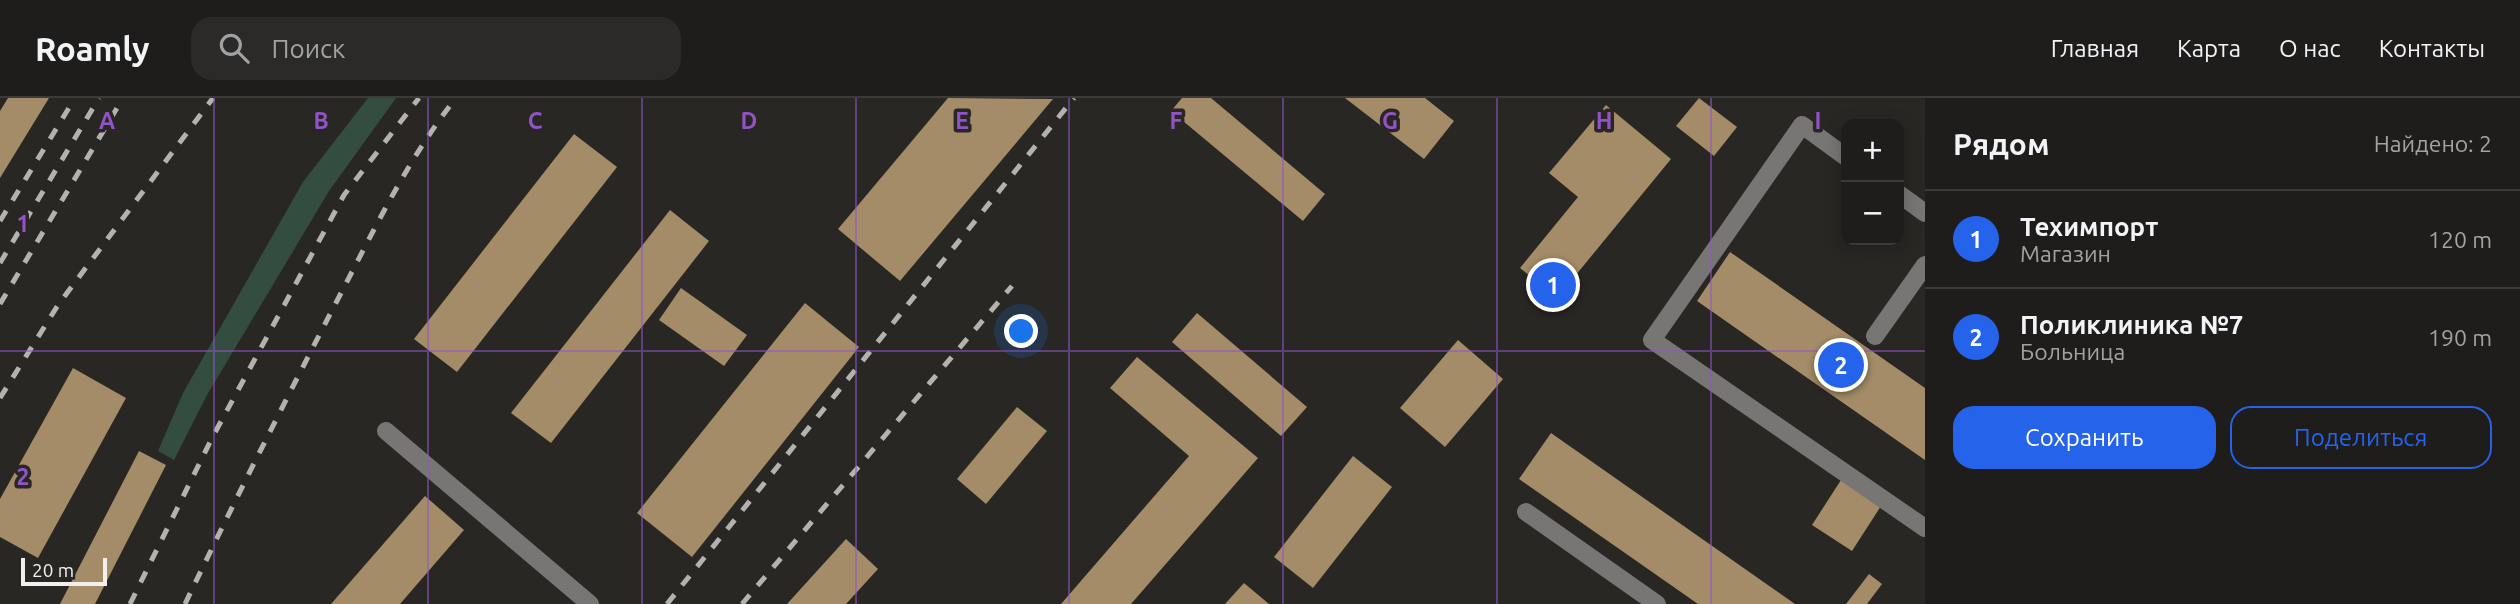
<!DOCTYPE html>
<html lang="ru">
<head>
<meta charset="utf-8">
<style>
	:root { --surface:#1f1d1b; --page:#2c2a28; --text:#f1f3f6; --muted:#a1a2a3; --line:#3c3b3a; --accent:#2563eb }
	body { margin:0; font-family:Ubuntu,sans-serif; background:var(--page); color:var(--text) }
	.controls { position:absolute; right:21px; top:21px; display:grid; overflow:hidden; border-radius:14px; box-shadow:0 4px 18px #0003 }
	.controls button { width:63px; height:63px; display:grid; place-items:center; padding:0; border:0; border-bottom:2px solid var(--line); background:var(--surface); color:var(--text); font:35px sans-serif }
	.scale { position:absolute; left:21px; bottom:18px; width:86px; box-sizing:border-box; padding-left:7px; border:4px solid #f1f0ee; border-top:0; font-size:19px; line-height:24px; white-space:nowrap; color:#f1f0ee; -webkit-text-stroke:5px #292724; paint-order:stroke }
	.you { position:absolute; left:1022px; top:234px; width:24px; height:24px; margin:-18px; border:5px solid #fff; border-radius:50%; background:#1a73e8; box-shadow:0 0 0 10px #1a73e833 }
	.badge { display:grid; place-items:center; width:46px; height:46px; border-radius:50%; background:var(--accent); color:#fff; font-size:23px; font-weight:700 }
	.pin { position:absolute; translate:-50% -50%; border:4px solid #fff; box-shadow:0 2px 7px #0006 }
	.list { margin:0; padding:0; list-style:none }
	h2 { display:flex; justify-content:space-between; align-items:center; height:91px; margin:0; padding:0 28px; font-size:30px }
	h2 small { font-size:23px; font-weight:400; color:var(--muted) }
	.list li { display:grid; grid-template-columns:46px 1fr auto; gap:21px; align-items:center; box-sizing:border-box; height:98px; padding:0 28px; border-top:2px solid var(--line) }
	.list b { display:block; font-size:26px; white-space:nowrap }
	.list p { margin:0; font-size:23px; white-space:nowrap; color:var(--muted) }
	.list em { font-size:23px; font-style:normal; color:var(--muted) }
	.actions { display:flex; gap:14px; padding:21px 28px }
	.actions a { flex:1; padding:16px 0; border:2px solid var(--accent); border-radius:21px; text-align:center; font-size:24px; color:var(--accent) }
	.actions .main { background:var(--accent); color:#fff }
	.icon { flex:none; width:38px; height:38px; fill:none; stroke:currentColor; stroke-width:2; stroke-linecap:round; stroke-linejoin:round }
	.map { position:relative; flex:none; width:1925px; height:506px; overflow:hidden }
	header { display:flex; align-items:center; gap:42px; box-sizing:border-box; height:98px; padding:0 35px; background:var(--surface); border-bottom:2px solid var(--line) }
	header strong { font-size:33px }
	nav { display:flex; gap:38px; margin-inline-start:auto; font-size:24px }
	.search { width:490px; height:63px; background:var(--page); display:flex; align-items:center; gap:18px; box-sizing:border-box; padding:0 24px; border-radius:21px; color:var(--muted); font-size:26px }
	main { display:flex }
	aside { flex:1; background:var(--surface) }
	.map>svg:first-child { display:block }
</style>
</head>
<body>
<header>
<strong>Roamly</strong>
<div class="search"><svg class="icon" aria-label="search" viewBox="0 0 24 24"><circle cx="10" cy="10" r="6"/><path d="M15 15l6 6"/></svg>Поиск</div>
<nav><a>Главная</a><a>Карта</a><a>О нас</a><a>Контакты</a></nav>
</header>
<main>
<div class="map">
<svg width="1925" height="506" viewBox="0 0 1925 506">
	<rect width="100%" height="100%" fill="#292724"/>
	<polygon fill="#334e40" points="368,0 396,0 329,93 207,297 174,362 158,353 183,295 303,84"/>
	<g fill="#a38c67">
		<polygon points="8,0 49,0 0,80 0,13"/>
		<polygon points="948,0 1053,1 900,183 838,131"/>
		<polygon points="1182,0 1211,0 1325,96 1303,123 1171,13"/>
		<polygon points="1345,0 1425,0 1454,23 1424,61"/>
		<polygon points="1699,0 1737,29 1714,58 1676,28"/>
		<polygon points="1606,7 1671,61 1557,200 1520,170 1578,99 1549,75"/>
		<polygon points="574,36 617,69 457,274 414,241"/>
		<polygon points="670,112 709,143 551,345 511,315"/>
		<polygon points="1730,154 1925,290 1925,362 1697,203"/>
		<polygon points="681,190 747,237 724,268 659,222"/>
		<polygon points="805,205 859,249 692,459 637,415"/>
		<polygon points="1197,215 1307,309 1281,338 1172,244"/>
		<polygon points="1458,242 1503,281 1445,349 1400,310"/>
		<polygon points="1137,259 1258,360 1131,506 1061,506 1189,358 1110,290"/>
		<polygon points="73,270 126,300 38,460 0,439 0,401"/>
		<polygon points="1017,309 1047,333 986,406 957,381"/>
		<polygon points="1551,335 1795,506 1698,506 1519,381"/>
		<polygon points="139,353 166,367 95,506 60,506"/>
		<polygon points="1353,358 1392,389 1313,490 1274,459"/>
		<polygon points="1841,382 1881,408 1852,453 1812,427"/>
		<polygon points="425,398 464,432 400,506 331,506"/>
		<polygon points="846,441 878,471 846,506 787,506"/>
		<polygon points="1869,476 1882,486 1867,506 1846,506"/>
		<polygon points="1244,485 1269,506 1225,506"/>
	</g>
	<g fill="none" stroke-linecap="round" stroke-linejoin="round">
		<g stroke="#787675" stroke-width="18">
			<polyline points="1846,59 1802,27 1652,242 1925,430"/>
			<polyline points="1899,96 1925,115"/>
			<polyline points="1875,238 1925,167"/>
			<polyline points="386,333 590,506"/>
			<polyline points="1526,414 1657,506"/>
		</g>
		<g stroke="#b3b2b0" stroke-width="5" stroke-dasharray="12 12" stroke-linecap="butt">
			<polyline points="0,123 75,0"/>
			<polyline points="0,165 99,0"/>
			<polyline points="0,206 123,0"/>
			<polyline points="0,300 58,207 213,0"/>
			<polyline points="130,506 212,340 344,97 419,0"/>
			<path d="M 185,506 C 235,402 287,299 340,197 C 375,130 409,59 456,0"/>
			<polyline points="667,506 1074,0"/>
			<polyline points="742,506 1012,188"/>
		</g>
	</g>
	<path fill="none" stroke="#9353c8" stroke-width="2" stroke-opacity="0.55" d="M 214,0 L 214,506M 428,0 L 428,506M 642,0 L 642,506M 856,0 L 856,506M 1069,0 L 1069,506M 1283,0 L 1283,506M 1497,0 L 1497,506M 1711,0 L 1711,506M 0,253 L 1925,253"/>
	<g font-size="23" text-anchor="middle" font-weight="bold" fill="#9353c8" stroke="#292724" stroke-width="7" stroke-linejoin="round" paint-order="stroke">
		<text x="107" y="31">A</text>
		<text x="321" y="31">B</text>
		<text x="535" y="31">C</text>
		<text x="749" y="31">D</text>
		<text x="962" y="31">E</text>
		<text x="1176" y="31">F</text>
		<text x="1390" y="31">G</text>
		<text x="1604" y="31">H</text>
		<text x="1818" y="31">I</text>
		<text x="23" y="134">1</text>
		<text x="23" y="387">2</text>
	</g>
</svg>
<div class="controls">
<button>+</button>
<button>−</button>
</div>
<div class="scale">20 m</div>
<div class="you"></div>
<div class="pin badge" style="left:1553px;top:187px">1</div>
<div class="pin badge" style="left:1841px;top:267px">2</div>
</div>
<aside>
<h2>Рядом<small>Найдено: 2</small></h2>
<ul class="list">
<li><span class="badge">1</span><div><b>Техимпорт</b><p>Магазин</p></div><em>120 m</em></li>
<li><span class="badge">2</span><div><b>Поликлиника №7</b><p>Больница</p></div><em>190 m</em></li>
</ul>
<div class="actions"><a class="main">Сохранить</a><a>Поделиться</a></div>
</aside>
</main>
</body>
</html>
